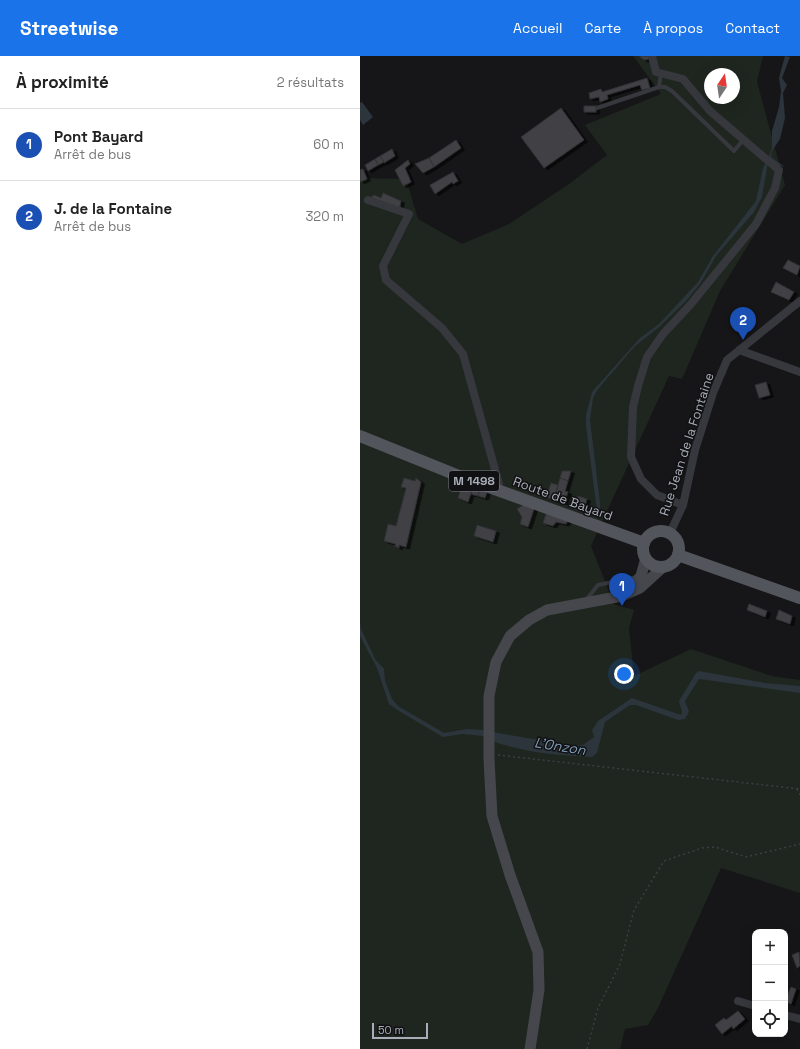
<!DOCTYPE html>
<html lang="fr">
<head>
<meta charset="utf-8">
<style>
	:root { --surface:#fff; --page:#f6f6f6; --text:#222; --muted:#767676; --line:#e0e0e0; --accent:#1a73e8 }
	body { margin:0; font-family:"Space Grotesk",sans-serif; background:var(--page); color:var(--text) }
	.controls { position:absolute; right:12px; bottom:12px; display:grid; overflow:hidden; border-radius:8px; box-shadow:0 4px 16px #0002 }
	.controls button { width:36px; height:36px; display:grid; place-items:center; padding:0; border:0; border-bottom:1px solid var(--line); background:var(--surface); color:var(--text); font:20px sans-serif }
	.compass { position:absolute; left:344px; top:12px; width:36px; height:36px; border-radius:50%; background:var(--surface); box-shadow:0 4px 16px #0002; rotate:13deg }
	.scale { position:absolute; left:12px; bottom:10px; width:56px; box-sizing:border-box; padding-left:4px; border:2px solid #a8adb8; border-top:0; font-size:11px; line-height:14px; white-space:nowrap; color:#a8adb8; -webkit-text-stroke:3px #111113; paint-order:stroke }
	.you { position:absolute; left:264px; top:618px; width:14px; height:14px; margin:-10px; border:3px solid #fff; border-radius:50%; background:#1a73e8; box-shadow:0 0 0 6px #1a73e833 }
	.badge { display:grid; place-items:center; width:26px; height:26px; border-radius:50%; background:var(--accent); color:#fff; font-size:13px; font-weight:700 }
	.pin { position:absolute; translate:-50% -33px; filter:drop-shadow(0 1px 2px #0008) }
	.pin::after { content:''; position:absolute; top:21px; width:14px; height:12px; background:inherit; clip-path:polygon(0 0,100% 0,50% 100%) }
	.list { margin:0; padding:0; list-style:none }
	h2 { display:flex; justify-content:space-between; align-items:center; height:52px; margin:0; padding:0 16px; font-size:17px }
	h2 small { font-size:13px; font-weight:400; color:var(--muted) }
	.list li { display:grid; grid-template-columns:26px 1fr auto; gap:12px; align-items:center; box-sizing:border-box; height:72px; padding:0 16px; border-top:1px solid var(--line) }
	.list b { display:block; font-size:15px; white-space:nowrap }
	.list p { margin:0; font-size:13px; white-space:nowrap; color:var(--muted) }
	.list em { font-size:13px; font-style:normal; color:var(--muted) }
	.icon { flex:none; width:22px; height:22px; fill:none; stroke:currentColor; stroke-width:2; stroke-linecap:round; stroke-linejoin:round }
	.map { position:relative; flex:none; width:440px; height:993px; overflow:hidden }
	header { display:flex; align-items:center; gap:24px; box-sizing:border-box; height:56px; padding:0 20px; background:var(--accent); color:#fff }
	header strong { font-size:19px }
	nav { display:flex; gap:22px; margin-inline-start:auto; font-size:14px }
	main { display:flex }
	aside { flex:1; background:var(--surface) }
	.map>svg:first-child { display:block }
</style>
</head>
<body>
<header>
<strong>Streetwise</strong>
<nav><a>Accueil</a><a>Carte</a><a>À propos</a><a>Contact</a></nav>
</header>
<main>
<aside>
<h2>À proximité<small>2 résultats</small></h2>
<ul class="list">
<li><span class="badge" style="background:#1a4fb4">1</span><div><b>Pont Bayard</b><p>Arrêt de bus</p></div><em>60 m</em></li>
<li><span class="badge" style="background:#1a4fb4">2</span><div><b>J. de la Fontaine</b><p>Arrêt de bus</p></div><em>320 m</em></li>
</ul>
</aside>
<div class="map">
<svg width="440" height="993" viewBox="0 0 440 993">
	<defs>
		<filter id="shadow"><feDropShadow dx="3.5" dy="2" stdDeviation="0" flood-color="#0009"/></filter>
	</defs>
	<rect width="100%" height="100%" fill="#161618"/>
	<path fill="#1e261f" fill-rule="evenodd" d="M 273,0 L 403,0 L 397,26 L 425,129 L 360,235 L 322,323 L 309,320 L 231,490 L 254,548 L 274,554 L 269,572 L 274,620 L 331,593 L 412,620 L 440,624 L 440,837 L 361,812 L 298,952 L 288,969 L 265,973 L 260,993 L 0,993 L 0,122 L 46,123 L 58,163 L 102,188 L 149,168 L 209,128 L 247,99 L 225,69 L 301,38 ZM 350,18 L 374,18 L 374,42 L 350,42 Z"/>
	<g fill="#2c353c">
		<polygon points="425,0 430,1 422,22 427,29 423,37 425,62 420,83 412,95 411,101 425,111 408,106 402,141 394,156 356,200 340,228 326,245 298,272 275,290 238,333 233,342 230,364 240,447 240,463 236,447 226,370 226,359 232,336 280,282 299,268 338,226 353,200 396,145 403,112 409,100 412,92 412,75 419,51 421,35 419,22"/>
		<polygon points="2,46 13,61 3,69 0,64 0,47"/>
		<polygon points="0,566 1,573 15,603 24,613 25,625 32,643 38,650 84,677 107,673 124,674 124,680 102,678 83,681 39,655 29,648 17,612 0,580"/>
		<path d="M 339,615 L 405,627 L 440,630 L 440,637 L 339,623 L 325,645 L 329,656 L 325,663 L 318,664 L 276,649 L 270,649 L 245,666 L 237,697 L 232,701 C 196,699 166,697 132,685 L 132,676 L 215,690 L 223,689 L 234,681 L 232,674 L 238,665 L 272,642 L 321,659 L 322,656 L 319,645 L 336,617 Z"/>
	</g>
	<g fill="#404145" stroke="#303034" filter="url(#shadow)">
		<polygon points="279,0 288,0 289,3 284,4"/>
		<polygon points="287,22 290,32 282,34 280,29 247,39 248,43 240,46 239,41 230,43 229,37 241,33 242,36"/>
		<rect x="224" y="50" width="12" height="6"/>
		<polygon points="201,52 224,84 184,112 161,81"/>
		<polygon points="96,84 101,92 74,111 69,102"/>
		<polygon points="32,93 35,100 24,107 20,100"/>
		<polygon points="20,100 24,106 18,109 15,103"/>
		<polygon points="69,102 74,111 63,117 55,108"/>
		<polygon points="15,103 18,109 8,115 5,109"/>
		<polygon points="48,104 50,108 45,112 51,126 43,130 35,114"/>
		<polygon points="3,113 7,123 0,126 0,114"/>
		<polygon points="93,116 98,125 93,128 92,126 75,138 70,129"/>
		<polygon points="23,137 41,145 39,154 11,141 14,139 21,142"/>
		<polygon points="428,204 440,210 437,219 423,212"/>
		<polygon points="416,226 434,236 429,244 411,236"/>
		<polygon points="406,326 410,339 399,342 395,329"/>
		<polygon points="202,415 211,415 208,425 200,422"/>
		<polygon points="44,422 55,425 56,422 61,426 46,491 39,489 39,492 35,490 36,488 24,485 28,468 36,470 46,432 41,431"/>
		<polygon points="200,422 208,425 205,435 208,436 204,447 194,444"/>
		<polygon points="103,427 113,431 108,446 98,442"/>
		<polygon points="191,427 198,429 194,444 186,441"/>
		<polygon points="113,431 120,433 118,440 111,438"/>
		<polygon points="120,433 127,436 125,442 118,440"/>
		<polygon points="218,440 227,443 224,453 214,449"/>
		<polygon points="163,449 174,453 168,471 160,468 162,461 157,453"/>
		<polygon points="190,455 209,462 206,468 196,466 193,470 183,467 186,458"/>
		<polygon points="117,469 136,475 133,486 114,480"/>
		<polygon points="389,548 407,555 405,561 387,554"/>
		<polygon points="419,554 432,560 430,568 416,563"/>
		<polygon points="439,896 440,910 437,912 432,899"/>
		<polygon points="431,931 436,933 431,948 425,945"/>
		<polygon points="378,955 385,963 373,973 372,970 362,978 355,969 364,962 366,964"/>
	</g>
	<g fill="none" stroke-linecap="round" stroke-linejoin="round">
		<g stroke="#3d3f44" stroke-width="1.5" stroke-dasharray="2 3" stroke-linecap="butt">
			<polyline points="138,699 440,733"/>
			<polyline points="437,733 440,739"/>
			<polyline points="227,993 238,952 260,908 274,854 304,805 342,792 355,791 386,801 440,788"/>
		</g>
		<g stroke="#37383d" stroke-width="4">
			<polyline points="299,31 305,31 312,35 374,95 383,84"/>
			<polyline points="237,52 299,31 301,17"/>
			<polyline points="226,544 238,529 277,521"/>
		</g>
		<g stroke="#37383d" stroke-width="8">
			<polyline points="292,0 296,16 323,23 350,55 419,114 415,132 396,168 331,248 303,278 287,301 278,330 273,351 271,401 281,423 297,439 323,449"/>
			<polyline points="8,144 49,158 23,210 26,224 82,272 103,298 139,428 138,434"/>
			<polyline points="379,294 440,316"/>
			<polyline points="310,477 323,449 335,394 353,337 367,304 440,245"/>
			<polyline points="378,945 395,950"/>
			<polyline points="425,959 440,963"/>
		</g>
		<g stroke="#45474d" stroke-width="11">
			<polyline points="270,533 281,520 286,502"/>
			<polyline points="170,993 179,934 178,896 150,819 132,760 129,703 129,640 136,606 150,580 169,564 187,554 262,540 280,532 302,512"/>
		</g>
		<g stroke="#53555c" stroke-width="12">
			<polyline points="0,380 104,422 284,487"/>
			<circle cx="301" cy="493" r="18"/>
			<polyline points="318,499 440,542"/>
		</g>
	</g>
	<g text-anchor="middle" stroke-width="3" stroke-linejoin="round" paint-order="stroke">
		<rect fill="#111113" stroke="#7b7e86" stroke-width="1" x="89" y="415" width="50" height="20" rx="3"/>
		<g font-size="12" font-weight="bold" fill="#a8adb8">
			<text x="114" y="429">M 1498</text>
		</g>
		<g font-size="13" fill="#a8adb8" stroke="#111113">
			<text transform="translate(326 388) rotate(-72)" y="5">Rue Jean de la Fontaine</text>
			<text transform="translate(203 442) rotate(20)" y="5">Route de Bayard</text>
		</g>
		<g font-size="14" font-style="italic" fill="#7f9bb3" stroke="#111113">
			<text transform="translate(200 690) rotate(9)" y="5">L'Onzon</text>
		</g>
	</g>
</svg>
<div class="controls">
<button>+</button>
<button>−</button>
<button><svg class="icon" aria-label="locate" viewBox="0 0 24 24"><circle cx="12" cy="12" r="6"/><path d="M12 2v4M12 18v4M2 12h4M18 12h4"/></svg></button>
</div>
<svg class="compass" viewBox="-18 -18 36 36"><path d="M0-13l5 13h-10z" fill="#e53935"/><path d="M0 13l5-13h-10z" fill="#767676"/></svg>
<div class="scale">50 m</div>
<div class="you"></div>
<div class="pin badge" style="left:262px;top:550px;background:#1a4fb4">1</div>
<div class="pin badge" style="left:383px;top:284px;background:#1a4fb4">2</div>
</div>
</main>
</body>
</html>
